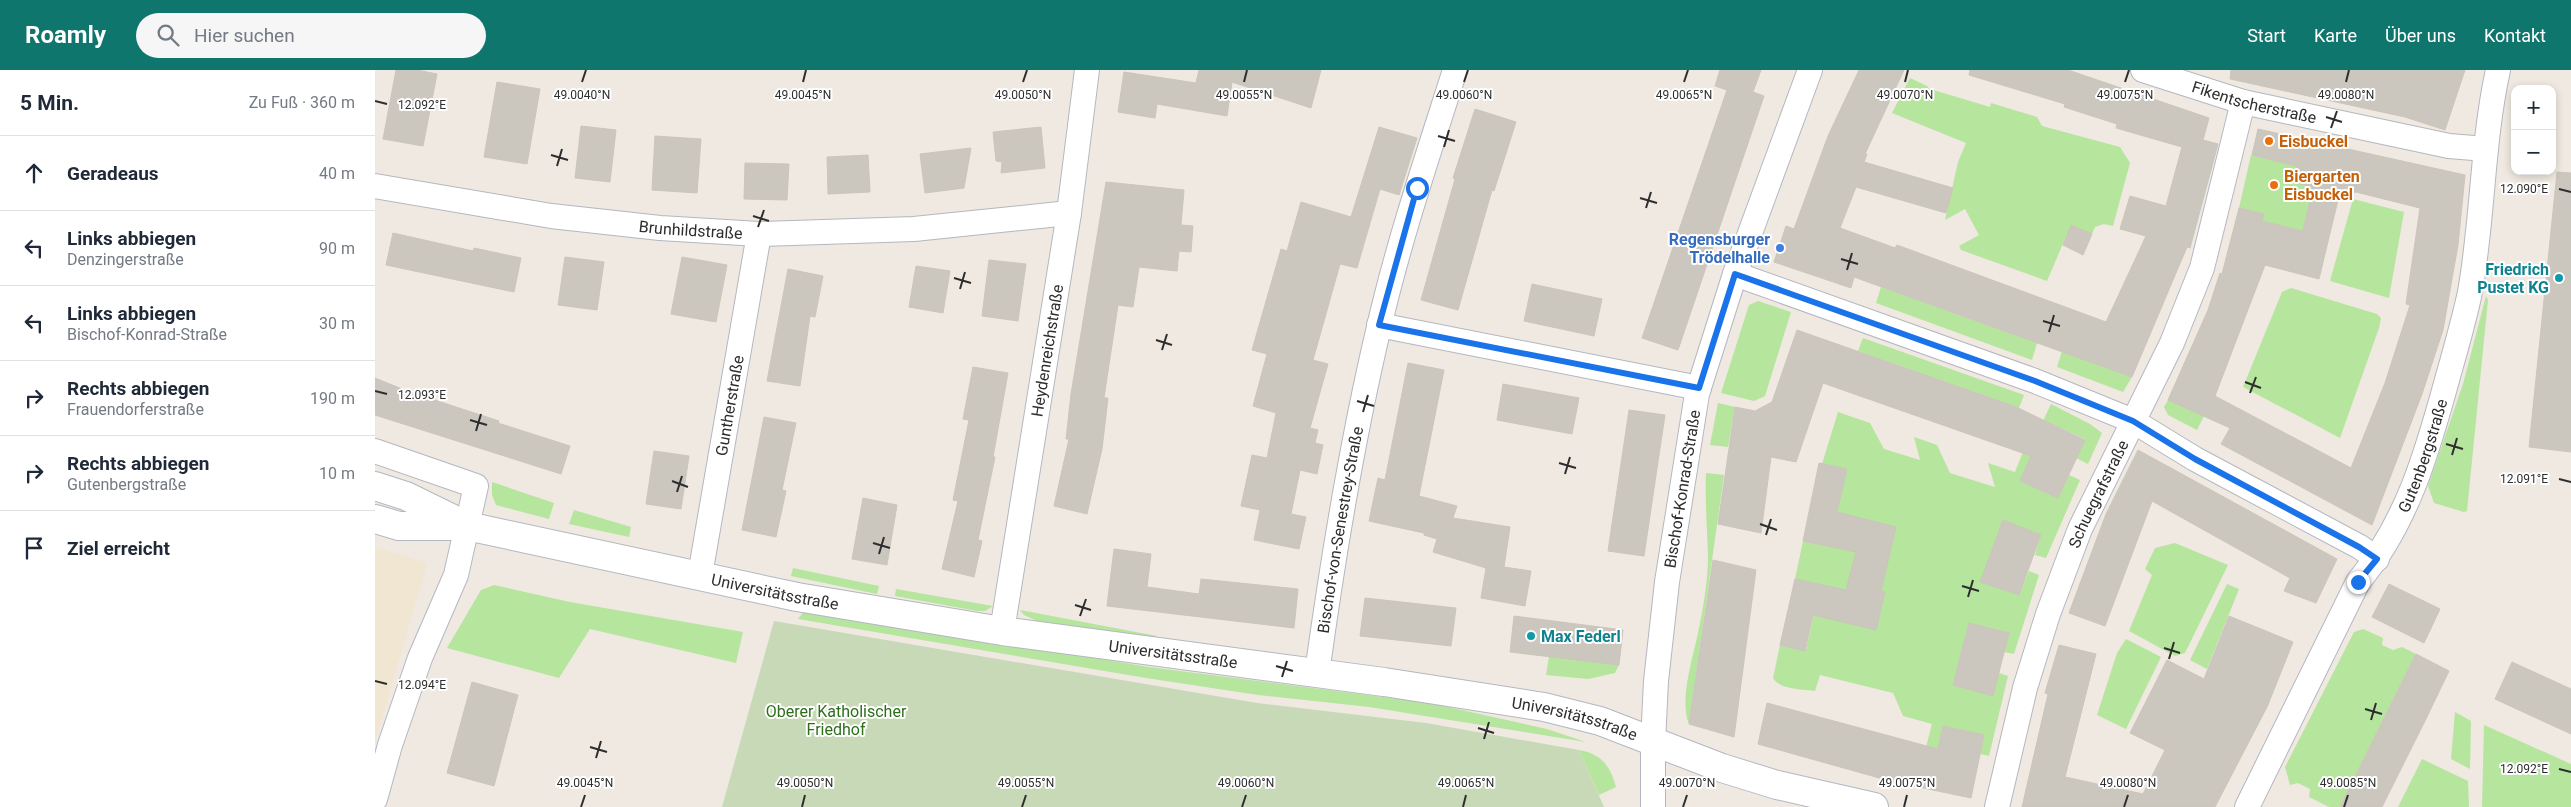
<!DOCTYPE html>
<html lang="de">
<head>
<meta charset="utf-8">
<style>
	:root { --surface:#fff; --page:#f6f6f7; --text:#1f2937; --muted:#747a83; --line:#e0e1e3; --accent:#0f766e }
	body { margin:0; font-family:Roboto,sans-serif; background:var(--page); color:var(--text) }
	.controls { position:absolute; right:15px; top:15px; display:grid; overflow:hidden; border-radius:10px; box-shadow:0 2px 8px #0003 }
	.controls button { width:45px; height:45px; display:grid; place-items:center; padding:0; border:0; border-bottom:1px solid var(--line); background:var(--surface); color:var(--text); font:25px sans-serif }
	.stop { position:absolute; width:15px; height:15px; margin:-11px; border:4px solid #1a73e8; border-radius:50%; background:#fff }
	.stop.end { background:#1a73e8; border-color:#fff; box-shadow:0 1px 5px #0008 }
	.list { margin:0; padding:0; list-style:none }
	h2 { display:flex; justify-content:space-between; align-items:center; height:65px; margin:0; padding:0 20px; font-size:21px }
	h2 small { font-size:16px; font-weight:400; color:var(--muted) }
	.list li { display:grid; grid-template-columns:32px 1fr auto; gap:15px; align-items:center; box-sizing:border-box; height:75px; padding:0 20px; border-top:1px solid var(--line) }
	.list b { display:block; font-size:19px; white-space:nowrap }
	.list p { margin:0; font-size:16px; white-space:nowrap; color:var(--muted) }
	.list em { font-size:16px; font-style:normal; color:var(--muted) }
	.icon { flex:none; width:28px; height:28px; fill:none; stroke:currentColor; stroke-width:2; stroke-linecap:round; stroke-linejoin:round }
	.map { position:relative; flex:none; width:2196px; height:737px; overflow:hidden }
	header { display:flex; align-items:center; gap:30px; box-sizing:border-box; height:70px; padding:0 25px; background:var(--accent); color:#fff }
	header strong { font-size:24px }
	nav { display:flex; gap:28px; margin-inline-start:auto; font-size:18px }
	.search { width:350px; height:45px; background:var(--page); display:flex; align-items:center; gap:12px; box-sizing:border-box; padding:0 18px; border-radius:28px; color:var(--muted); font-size:19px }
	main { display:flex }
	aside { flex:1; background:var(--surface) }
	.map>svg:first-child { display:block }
</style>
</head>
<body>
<header>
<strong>Roamly</strong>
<div class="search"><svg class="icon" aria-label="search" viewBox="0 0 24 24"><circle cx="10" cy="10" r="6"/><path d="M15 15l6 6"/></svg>Hier suchen</div>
<nav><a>Start</a><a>Karte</a><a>Über uns</a><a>Kontakt</a></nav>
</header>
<main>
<aside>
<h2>5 Min.<small>Zu Fuß · 360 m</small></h2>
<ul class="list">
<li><svg class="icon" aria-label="ahead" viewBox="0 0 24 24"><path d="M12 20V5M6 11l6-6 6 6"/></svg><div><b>Geradeaus</b></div><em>40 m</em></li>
<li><svg class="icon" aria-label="left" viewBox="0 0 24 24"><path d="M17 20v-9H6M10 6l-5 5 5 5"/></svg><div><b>Links abbiegen</b><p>Denzingerstraße</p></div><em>90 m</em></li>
<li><svg class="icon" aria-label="left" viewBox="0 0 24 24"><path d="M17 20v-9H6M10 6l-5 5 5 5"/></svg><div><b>Links abbiegen</b><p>Bischof-Konrad-Straße</p></div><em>30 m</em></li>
<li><svg class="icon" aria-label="right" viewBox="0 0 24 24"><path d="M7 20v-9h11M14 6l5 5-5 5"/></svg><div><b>Rechts abbiegen</b><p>Frauendorferstraße</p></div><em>190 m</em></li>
<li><svg class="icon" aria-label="right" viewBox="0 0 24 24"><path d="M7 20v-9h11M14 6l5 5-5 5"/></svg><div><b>Rechts abbiegen</b><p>Gutenbergstraße</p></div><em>10 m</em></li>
<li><svg class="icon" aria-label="arrive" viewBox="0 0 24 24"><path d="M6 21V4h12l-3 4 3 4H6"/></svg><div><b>Ziel erreicht</b></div></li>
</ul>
</aside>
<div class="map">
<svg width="2196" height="737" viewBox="0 0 2196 737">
	<rect width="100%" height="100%" fill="#efe9e1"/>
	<polygon fill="#f0e6d1" points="0,477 52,493 0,673"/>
	<g fill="#b6e59e">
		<polygon points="1535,8 1552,16 1555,19 1615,37 1616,33 1662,47 1667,56 1745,77 1755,93 1738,156 1729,154 1720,157 1717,164 1696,155 1672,211 1586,180 1584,176 1604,165 1590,139 1570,150 1583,92 1591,73 1517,43"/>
		<polygon points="1927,70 1917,112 1938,117 1928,161 1887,151 1889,144 1864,138 1876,85 1888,88"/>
		<polygon points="1978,129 2029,142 2014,228 1955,211"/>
		<polygon points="1506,217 1662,273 1657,290 1501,233"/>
		<polygon points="1916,218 2002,244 2006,248 2004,258 1965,368 1868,317 1907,222"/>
		<polygon points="2111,226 2113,230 2092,441 2089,442 2059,433 2053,416 2088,314"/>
		<polygon points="1383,231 1416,242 1390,326 1379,331 1346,323 1374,235"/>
		<polygon points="1488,268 1649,325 1644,338 1483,281"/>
		<polygon points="1687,281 1757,307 1748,322 1682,297"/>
		<polygon points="1793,330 1829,346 1822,360 1793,345 1789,337"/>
		<polygon points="1343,333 1360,337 1353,377 1335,375"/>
		<path d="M 1676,334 L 1715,354 L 1727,363 L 1713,394 L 1701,388 L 1710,369 L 1672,352 L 1645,411 L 1683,428 L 1694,405 L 1705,410 L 1671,488 L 1660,485 L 1666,465 L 1628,451 L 1606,511 L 1644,525 L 1654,501 L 1664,505 L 1639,584 L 1629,582 L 1634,563 L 1594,553 L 1578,615 L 1618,626 L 1624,603 L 1633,606 L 1614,686 L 1605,684 L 1609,665 L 1568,656 L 1555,719 L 1541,715 L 1557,654 L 1528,646 L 1518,623 L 1445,605 L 1440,621 C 1427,619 1405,620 1398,608 L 1405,575 L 1431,580 L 1445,515 L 1420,509 L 1428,471 L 1455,477 L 1471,399 L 1447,394 L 1463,342 L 1495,353 L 1509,379 L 1545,390 L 1539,367 L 1562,375 L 1575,403 L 1620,417 L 1613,393 L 1640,402 L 1661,349 L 1668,351 Z"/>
		<path d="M 1331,403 L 1349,405 L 1314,654 C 1304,631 1318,587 1323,563 C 1328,539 1333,511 1333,487 C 1332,458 1330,431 1331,403 Z"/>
		<polygon points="117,412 179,433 174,449 121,435 117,425"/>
		<polygon points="199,440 256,457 254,467 194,454"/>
		<polygon points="1800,473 1853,495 1810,583 1800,586 1754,561 1777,505 1770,499 1780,478"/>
		<polygon points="418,498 504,516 502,524 416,506"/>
		<polygon points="1852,514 1864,519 1832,599 1815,590"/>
		<polygon points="119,515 195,532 368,562 361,593 215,559 184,608 72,578 106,520"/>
		<polygon points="521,519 618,536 610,541 602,541 520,526"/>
		<polygon points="430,540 774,597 1055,633 1172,659 1211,672 994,637 883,625 771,608 423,549"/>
		<polygon points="645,540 782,566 779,568 662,551 649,545"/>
		<polygon points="1988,559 2008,568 2007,575 2018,580 2027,577 2041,584 1965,737 1954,737 1934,727 1935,719 1923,713 1915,715 1910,697 1979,562"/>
		<polygon points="1751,569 1786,587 1751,659 1722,645 1742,583"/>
		<polygon points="1174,586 1244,595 1240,603 1213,609 1171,605"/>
		<polygon points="2080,642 2096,651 2095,699 2076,689"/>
		<polygon points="2109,655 2196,694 2196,737 2107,737"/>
		<path d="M 1204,680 C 1227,684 1235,696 1241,717 L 1224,725 Z"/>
		<polygon points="2047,689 2093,711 2094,737 2023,737"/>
	</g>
	<polygon fill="#c8d9b8" points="399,551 882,633 1051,653 1204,680 1229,737 347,737"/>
	<g fill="#cbc7bf" stroke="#cbc5ba" fill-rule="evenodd">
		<polygon points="21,0 42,0 62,4 48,76 8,69"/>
		<polygon points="824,0 946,0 936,38 857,12 852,46 782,34 780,48 743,42 749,2 821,13"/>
		<polygon points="1345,0 1386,0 1378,22 1389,26 1303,280 1267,268 1352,20 1340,16"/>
		<polygon points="1484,0 1529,0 1490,84 1492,84 1489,92 1578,118 1571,143 1481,117 1465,158 1520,178 1522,175 1731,252 1771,166 1745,159 1755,126 1791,136 1807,77 1741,58 1742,54 1689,37 1690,34 1594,5 1595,0 1693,0 1834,48 1828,70 1843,74 1815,178 1812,177 1757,307 1479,207 1476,218 1399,192 1411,156 1419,159 1453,66"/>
		<polygon points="1856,0 2090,0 2070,60 2030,47 1855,9"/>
		<polygon points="122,12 165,19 152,94 109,87"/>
		<polygon points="1100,39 1141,52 1119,121 1117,120 1083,240 1046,230 1080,109 1078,108"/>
		<polygon points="206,56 241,60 235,112 200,108"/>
		<polygon points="666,57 670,98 626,103 627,92 621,91 618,62"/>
		<polygon points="1004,57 1042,68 1024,125 1005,119 982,198 965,194 938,290 953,294 935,358 943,360 940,373 948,375 942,404 925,400 916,444 931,447 924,479 879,470 885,440 866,436 877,385 892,388 901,343 878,336 892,284 877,280 906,179 912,181 926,132 976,147"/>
		<path d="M 1883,59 L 2090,105 L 2083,175 L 2068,260 L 2047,324 L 1997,455 L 1846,374 L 1855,358 L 1793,330 L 1833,240 L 1845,203 L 1847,204 L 1864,138 L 1889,144 L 1887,151 L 1928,161 L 1938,117 L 1917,112 L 1921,96 L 1877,85 ZM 1981,122 L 2045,138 L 2031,234 L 2035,235 L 2010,313 L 1976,398 L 1840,326 L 1890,195 L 1944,209 L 1963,130 Z"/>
		<polygon points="280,66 326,69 322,123 277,120"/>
		<polygon points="596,78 589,118 550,123 545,84"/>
		<polygon points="493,85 495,122 453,124 452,87"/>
		<polygon points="370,93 414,94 412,130 369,129"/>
		<polygon points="2182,102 2196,103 2196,382 2154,377"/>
		<polygon points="731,112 809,120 806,155 818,156 816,182 804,181 802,201 764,197 758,237 743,235 729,328 733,328 727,379 712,444 679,436 694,369 691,369 696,324"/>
		<polygon points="1696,155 1717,164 1708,185 1688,175"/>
		<polygon points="18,163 98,181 99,178 146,188 139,222 11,195"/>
		<polygon points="190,187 229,192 222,240 183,235"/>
		<polygon points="307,187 352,195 341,252 296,244"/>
		<polygon points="614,190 651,194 643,251 607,246"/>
		<polygon points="541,196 575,201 568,243 534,237"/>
		<polygon points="413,199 448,206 440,247 435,246 425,316 392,311"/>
		<polygon points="1157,214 1227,229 1219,266 1149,251"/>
		<polygon points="1422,260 1641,337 1710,370 1683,428 1645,411 1656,386 1448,313 1421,392 1396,387 1386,463 1343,454 1360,337 1380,341 1397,332"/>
		<polygon points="1033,293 1069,300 1044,426 1082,436 1078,448 1135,457 1129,497 1156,501 1150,536 1106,528 1111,498 1058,482 1062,469 1049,465 1049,463 994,451 1003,408 1010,410"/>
		<polygon points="598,297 633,303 618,387 620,387 603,470 607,471 599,507 567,499 583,431 578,430 594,350 588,349"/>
		<polygon points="0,308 32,321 124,351 123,353 195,376 186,404 0,345"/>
		<polygon points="1128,314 1204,328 1197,364 1122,350"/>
		<polygon points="1254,340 1290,345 1269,486 1233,481"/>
		<polygon points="389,347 421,353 407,420 411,421 401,467 367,460"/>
		<polygon points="1763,380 1962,489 1941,533 1909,521 1915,508 1777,431 1730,556 1694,543 1731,444"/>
		<polygon points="279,381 314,386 306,439 271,434"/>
		<polygon points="1444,393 1472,399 1462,442 1521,457 1506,521 1510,522 1501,560 1438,545 1430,581 1405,575 1420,509 1471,520 1481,482 1428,471"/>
		<polygon points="488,428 522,435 512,495 477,489"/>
		<polygon points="1628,450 1666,465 1644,525 1605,512"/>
		<polygon points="739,479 776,484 772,517 824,524 826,509 923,519 919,558 732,536"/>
		<polygon points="1338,490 1381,500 1359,667 1314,654"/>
		<polygon points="2014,514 2065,539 2049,573 1997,547"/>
		<polygon points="990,528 1081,538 1076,576 985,566"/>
		<polygon points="1139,546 1248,560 1244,595 1135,582"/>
		<polygon points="1854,546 1918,572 1892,637 1840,737 1647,737 1673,624 1670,623 1684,575 1721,584 1690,707 1768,724 1790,680 1755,663 1792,590 1829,609"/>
		<polygon points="1594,553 1634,563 1618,626 1578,615"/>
		<polygon points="2041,584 2074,601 2049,653 2007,737 1965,737"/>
		<polygon points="2137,592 2196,619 2196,664 2120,629"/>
		<polygon points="97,612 143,625 119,716 72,703"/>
		<polygon points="1392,633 1563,679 1568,656 1609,665 1596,728 1515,711 1383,674"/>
	</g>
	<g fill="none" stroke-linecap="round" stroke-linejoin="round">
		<defs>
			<g id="street">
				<path id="s1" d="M 1768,0 L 1868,32 L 2074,76 L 2111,79"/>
				<path id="s2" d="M 0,116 L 176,146 L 285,158 L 384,164 L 539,159 L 694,143"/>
				<polyline points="1360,204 1660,311 1758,351 1820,389 1985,477 2002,489"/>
				<polyline points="1004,255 1324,318"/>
				<polyline points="0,381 101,416 81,505 45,588 15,675 0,729"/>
				<path id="s3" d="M 325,505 L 384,164"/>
				<path id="s4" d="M 627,561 L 694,143 L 712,0"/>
				<path id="s5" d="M 942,603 C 958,487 977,371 1004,257 C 1024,170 1053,85 1080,0"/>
				<path id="s6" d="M 1278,737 L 1278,672 L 1281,611 L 1292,512 L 1322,324 L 1360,204 L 1435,0"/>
				<path id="s7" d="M 1622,737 L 1650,618 L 1673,544 L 1705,459 L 1797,273 L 1827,198 L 1868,32"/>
				<path id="s8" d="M 1872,737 L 1983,512 C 2032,453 2052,383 2072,310 C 2080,281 2089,251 2095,222 C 2108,149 2107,73 2123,0"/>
			</g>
			<g id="secondary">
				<polyline points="0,416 31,426 86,453"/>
				<path id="s9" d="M 0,449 L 24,456 L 92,456 L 422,527 L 627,561 L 1009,612 L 1169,637 L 1225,651 L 1347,698 L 1402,715 L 1499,737"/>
			</g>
		</defs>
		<use href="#street" stroke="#b4b7c1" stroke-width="26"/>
		<use href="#secondary" stroke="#b4b7c1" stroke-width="30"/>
		<use href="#street" stroke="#fff" stroke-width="24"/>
		<use href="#secondary" stroke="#fff" stroke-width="28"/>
	</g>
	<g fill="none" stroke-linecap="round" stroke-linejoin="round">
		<polyline stroke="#1a73e8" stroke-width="6" points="1042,118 1004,255 1324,318 1360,204 1660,311 1758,351 1820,389 1984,477 2002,489 1983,512"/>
	</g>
	<path fill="none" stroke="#2e2e2e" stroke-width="2" d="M 207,12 L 211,0M 428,12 L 431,0M 648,12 L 652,0M 869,12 L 872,0M 1089,12 L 1093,0M 1309,12 L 1313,0M 1530,12 L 1533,0M 1750,12 L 1754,0M 1971,12 L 1974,0M 0,31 L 12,34M 1951,47 L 1967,52M 1956,58 L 1962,41M 1063,66 L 1080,71M 1069,77 L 1074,60M 176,85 L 193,90M 182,96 L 187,79M 2184,119 L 2196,122M 1265,128 L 1282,133M 1271,138 L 1276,122M 378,146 L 394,151M 383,157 L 389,140M 1466,189 L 1483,194M 1472,200 L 1477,183M 579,208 L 596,213M 585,219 L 590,202M 1668,251 L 1685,256M 1674,262 L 1679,245M 781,270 L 797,275M 787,280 L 792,264M 1870,312 L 1886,318M 0,321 L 12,324M 1875,323 L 1881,307M 982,331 L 999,336M 988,342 L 993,325M 95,350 L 112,355M 101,361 L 106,344M 2071,374 L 2088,379M 2077,385 L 2082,368M 1184,393 L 1201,398M 1190,404 L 1195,387M 2184,409 L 2196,412M 297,411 L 313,417M 302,422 L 307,406M 1385,454 L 1402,460M 1391,465 L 1396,449M 498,473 L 515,478M 504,484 L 509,467M 1587,516 L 1604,521M 1593,527 L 1598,510M 700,535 L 716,540M 705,546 L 711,529M 1789,578 L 1805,583M 1794,589 L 1799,572M 901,596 L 918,601M 907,607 L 912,591M 0,611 L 12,614M 1990,639 L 2007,644M 1996,650 L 2001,633M 1103,658 L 1119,663M 1109,669 L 1114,652M 215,677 L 232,682M 221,688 L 226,671M 2184,699 L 2196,702M 206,737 L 210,725M 427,737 L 430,725M 647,737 L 651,725M 867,737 L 871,725M 1088,737 L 1091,725M 1308,737 L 1312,725M 1529,737 L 1532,725M 1749,737 L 1753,725M 1969,737 L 1973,725"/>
	<g fill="#e8710a" stroke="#fff" stroke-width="2">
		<circle cx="1894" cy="71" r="5"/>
		<circle cx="1899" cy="115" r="5"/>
	</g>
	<circle fill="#3f7fe0" stroke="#fff" stroke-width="2" cx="1405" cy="178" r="5"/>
	<g fill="#0f9aa8" stroke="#fff" stroke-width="2">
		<circle cx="2184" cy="208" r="5"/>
		<circle cx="1156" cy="566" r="5"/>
	</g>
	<g text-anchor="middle" stroke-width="4" stroke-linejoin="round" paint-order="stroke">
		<g font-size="16" fill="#2e2e2e" stroke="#fff">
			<text dy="6" stroke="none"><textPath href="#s1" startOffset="116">Fikentscherstraße</textPath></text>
			<text dy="6" stroke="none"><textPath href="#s2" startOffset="319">Brunhildstraße</textPath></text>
			<text dy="6" stroke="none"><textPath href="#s4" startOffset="284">Heydenreichstraße</textPath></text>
			<text dy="6" stroke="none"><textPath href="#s3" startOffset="172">Guntherstraße</textPath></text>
			<text dy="6" stroke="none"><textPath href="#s8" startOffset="394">Gutenbergstraße</textPath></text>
			<text dy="6" stroke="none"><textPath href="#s6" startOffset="320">Bischof-Konrad-Straße</textPath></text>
			<text dy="6" stroke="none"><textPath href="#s7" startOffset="330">Schuegrafstraße</textPath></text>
			<text dy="6" stroke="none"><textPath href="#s5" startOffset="145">Bischof-von-Senestrey-Straße</textPath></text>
			<text dy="6" stroke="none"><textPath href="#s9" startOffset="408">Universitätsstraße</textPath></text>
			<text dy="6" stroke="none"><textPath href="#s9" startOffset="811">Universitätsstraße</textPath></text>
			<text dy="6" stroke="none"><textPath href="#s9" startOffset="1218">Universitätsstraße</textPath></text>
		</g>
		<g font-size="16" font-weight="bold" fill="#c56008" stroke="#fff" text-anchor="start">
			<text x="1904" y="77">Eisbuckel</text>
			<text x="1909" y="112">Biergarten<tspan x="1909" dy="18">Eisbuckel</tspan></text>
		</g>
		<g font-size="16" font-weight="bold" fill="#366cbe" stroke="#fff" text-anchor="end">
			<text x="1395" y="175">Regensburger<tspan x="1395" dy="18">Trödelhalle</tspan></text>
		</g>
		<g font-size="16" font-weight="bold" fill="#0d838f" stroke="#fff" text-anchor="end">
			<text x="2174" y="205">Friedrich<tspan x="2174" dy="18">Pustet KG</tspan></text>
			<text x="1166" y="572" text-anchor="start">Max Federl</text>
		</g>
		<g font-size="16" fill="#2c6e1b" stroke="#fff">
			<text x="461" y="647">Oberer Katholischer<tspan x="461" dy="18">Friedhof</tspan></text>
		</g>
	</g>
	<g font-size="12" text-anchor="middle" fill="#2e2e2e" stroke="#fff" stroke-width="4" stroke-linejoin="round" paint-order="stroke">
		<text x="207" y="29">49.0040°N</text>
		<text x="428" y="29">49.0045°N</text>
		<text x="648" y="29">49.0050°N</text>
		<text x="869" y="29">49.0055°N</text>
		<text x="1089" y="29">49.0060°N</text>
		<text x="1309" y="29">49.0065°N</text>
		<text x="1530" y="29">49.0070°N</text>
		<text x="1750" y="29">49.0075°N</text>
		<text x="1971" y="29">49.0080°N</text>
		<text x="47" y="39">12.092°E</text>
		<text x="2149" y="123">12.090°E</text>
		<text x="47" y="329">12.093°E</text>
		<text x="2149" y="413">12.091°E</text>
		<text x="47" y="619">12.094°E</text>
		<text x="2149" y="703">12.092°E</text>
		<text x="210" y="717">49.0045°N</text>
		<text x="430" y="717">49.0050°N</text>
		<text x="651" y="717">49.0055°N</text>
		<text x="871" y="717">49.0060°N</text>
		<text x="1091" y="717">49.0065°N</text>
		<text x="1312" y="717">49.0070°N</text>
		<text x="1532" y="717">49.0075°N</text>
		<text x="1753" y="717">49.0080°N</text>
		<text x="1973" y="717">49.0085°N</text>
	</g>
</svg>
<div class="controls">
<button>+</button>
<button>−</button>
</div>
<div class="stop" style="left:1042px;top:118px"></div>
<div class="stop end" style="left:1983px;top:512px"></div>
</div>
</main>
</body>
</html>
